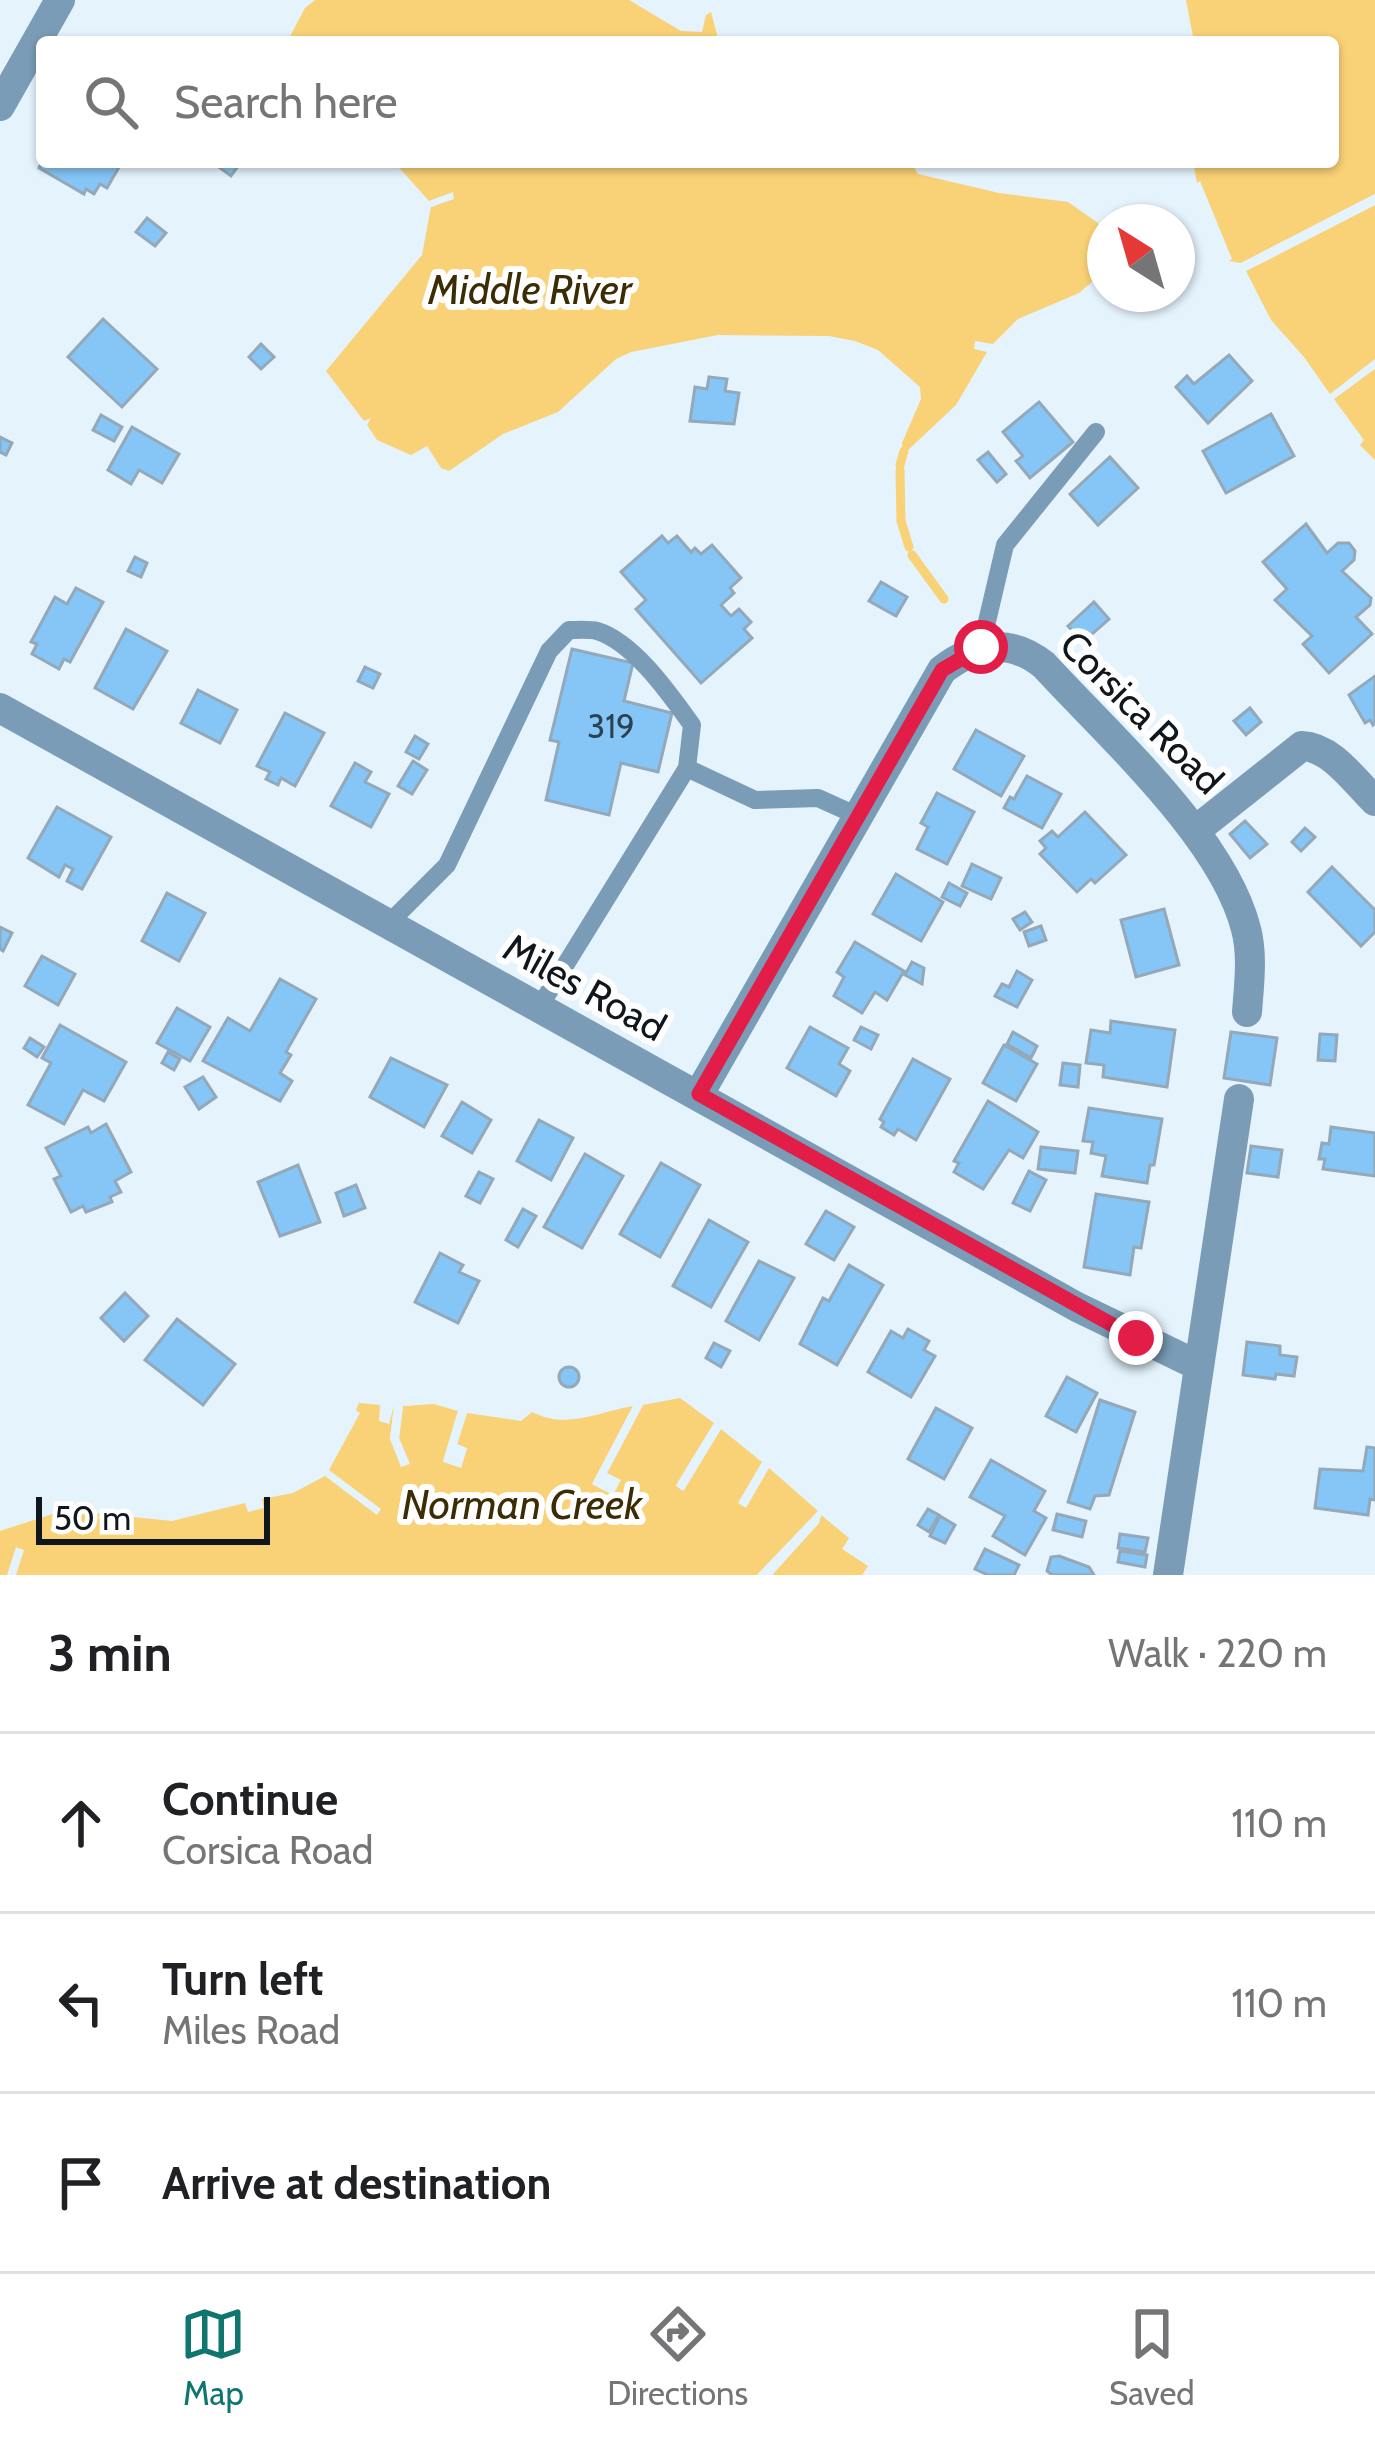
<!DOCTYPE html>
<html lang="en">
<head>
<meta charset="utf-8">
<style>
	:root { --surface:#fff; --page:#f6f6f6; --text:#202124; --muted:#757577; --line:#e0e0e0; --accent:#0f766e }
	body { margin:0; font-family:Cabin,sans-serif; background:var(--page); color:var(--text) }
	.compass { position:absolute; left:1087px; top:204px; width:108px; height:108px; border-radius:50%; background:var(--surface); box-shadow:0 3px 9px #0004; rotate:323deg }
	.scale { position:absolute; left:36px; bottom:30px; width:234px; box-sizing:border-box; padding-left:12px; border:6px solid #0f161c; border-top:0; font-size:33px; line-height:42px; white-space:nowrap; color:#0f161c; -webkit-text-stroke:9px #fefefe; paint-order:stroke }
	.stop { position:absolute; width:36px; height:36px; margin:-27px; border:9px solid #e11d48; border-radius:50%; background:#fff }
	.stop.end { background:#e11d48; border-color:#fff; box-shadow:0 3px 12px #0008 }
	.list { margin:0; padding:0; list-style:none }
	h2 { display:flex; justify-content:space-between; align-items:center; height:156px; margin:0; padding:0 48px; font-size:51px }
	h2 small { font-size:39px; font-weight:400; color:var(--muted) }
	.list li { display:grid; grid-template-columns:78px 1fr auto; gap:36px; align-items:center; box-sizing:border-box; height:180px; padding:0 48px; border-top:3px solid var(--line) }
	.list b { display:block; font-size:45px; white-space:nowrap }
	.list p { margin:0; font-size:39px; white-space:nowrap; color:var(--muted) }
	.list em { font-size:39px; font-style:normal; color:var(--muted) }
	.icon { flex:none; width:66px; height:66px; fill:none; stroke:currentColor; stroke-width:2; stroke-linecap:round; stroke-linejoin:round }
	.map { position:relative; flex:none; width:1375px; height:1575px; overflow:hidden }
	.search { position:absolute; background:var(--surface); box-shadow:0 3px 9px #0004; left:36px; right:36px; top:36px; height:132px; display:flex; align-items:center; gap:30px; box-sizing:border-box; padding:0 42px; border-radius:12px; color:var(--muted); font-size:45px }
	.sheet { height:696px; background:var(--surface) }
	nav { display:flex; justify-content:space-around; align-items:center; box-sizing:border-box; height:168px; border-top:3px solid var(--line); background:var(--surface); font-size:33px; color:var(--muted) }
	nav a { display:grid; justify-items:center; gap:6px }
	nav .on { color:var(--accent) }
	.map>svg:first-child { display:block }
</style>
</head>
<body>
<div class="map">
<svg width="1375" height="1575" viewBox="0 0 1375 1575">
	<rect width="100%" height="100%" fill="#e5f3fd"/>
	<g fill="#f9d176">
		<polygon points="315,0 629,0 681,31 702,32 706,15 711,12 719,42 287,42 305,8"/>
		<polygon points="1186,0 1375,0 1375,194 1241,263 1229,261 1232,259 1200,181 1197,183 1193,162 1333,162 1333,42 1194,42"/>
		<polygon points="394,162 911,162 918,174 999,193 1068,202 1098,223 1105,233 1105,271 1079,293 1018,319 993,344 975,341 974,349 987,352 956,405 907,451 902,450 902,443 921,399 920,387 878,350 855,341 829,336 718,335 631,352 616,359 558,412 503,434 449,471 441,468 427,446 411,455 377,440 367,425 371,418 364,421 326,371 422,255 431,207 454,199 453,192 429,201"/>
		<polygon points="1375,205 1375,359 1330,394 1304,357 1271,320 1246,271"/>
		<polygon points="1375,369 1375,460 1360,445 1364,440 1334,399"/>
		<path d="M 680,1398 L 714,1423 L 676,1485 L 684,1490 L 721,1429 L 762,1462 L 738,1503 L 746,1508 L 769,1468 L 818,1511 L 757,1575 L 16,1575 L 24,1550 L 16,1547 L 7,1575 L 0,1575 L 0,1531 L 65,1510 L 172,1521 L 245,1503 L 248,1512 L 264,1508 L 262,1499 L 293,1493 L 325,1476 L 377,1515 L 381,1509 L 329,1470 L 360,1413 L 356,1410 L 359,1403 L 380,1405 L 379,1421 L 389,1424 L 394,1405 L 390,1439 L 409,1463 L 399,1438 L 403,1406 L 434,1404 L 458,1411 L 443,1461 L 461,1467 L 467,1449 L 457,1445 L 467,1413 L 521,1421 L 532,1412 C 567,1430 597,1412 633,1406 L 592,1484 L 613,1495 L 620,1481 L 607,1473 L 643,1405 Z"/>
		<polygon points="821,1515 849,1538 842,1549 868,1566 862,1575 772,1575 819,1523"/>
	</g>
	<g fill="#e5f3fd">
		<polygon points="1375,194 1375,205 1246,271 1241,263"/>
		<polygon points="391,1399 436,1399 435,1403 403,1406 399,1438 410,1464 401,1467 390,1439 394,1406 386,1404"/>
		<polygon points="643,1405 607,1473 621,1480 613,1495 592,1484 633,1406"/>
		<polygon points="458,1411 467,1413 457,1444 467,1448 461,1468 443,1462"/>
		<polygon points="714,1423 721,1429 683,1491 676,1486"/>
		<polygon points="818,1511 821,1515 819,1523 772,1575 757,1575"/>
	</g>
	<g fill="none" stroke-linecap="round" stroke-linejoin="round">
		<g stroke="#f9d176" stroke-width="9">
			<polyline points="900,465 904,451"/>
			<polyline points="900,470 901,521 909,547"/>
			<polyline points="912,555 944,599"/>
		</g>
	</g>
	<g fill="#85c6f6" stroke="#93a8b8" stroke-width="3">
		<polygon points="42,162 122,162 107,188 100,184 94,194 86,189 84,194 39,168"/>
		<polygon points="212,162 241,162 231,176"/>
		<polygon points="147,218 166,233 155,246 136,232"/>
		<polygon points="103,319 157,369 122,407 68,357"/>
		<polygon points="261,344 274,357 261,369 249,357"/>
		<polygon points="1229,355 1252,381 1208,423 1176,387 1187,376 1194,384"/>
		<polygon points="709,377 727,379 725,391 739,393 734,424 690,421 695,387 707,389"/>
		<polygon points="1039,402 1073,442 1030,478 1016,461 1023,456 1003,432"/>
		<polygon points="1271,414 1294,456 1226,493 1203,451"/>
		<polygon points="101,415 122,427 114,441 93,430"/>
		<polygon points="132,427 179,454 162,483 139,470 131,484 108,470"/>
		<polygon points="0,437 12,443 6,455 0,452"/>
		<polygon points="988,452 1006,474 997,482 978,460"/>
		<polygon points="1110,457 1138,488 1098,525 1070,494"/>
		<polygon points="1306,524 1327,553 1338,543 1349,543 1355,551 1354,560 1342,571 1371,598 1370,605 1356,617 1372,634 1329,673 1303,644 1312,636 1275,600 1287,589 1263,562"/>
		<polygon points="662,536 668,543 677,536 691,552 695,548 701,554 712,545 741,578 730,588 734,593 721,605 731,616 739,609 751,622 744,629 752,638 701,683 636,609 646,600 621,572"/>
		<polygon points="135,557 147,563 141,577 128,571"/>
		<polygon points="881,582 907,597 896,616 869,601"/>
		<polygon points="76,588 103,602 70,662 64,659 59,669 32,654 37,644 31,642 55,597 67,604"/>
		<polygon points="1094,602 1109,619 1083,642 1068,626"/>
		<polygon points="126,629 167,651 133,709 95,688"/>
		<polygon points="572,649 633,663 624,701 672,713 658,772 621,763 609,815 546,800 559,742 550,740"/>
		<polygon points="365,667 380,674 373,688 358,681"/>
		<polygon points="1375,676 1375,723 1373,725 1370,720 1365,723 1349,695"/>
		<polygon points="198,690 237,710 220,743 181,723"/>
		<polygon points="1250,708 1261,722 1246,735 1234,721"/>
		<polygon points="285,713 324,733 295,786 281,778 278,785 266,779 270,772 257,766"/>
		<polygon points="976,730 1024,756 1001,796 954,769"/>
		<polygon points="415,736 428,744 419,759 406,752"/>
		<polygon points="413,761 427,770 412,794 398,786"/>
		<polygon points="355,763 371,772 365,782 389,794 371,827 331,806"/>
		<polygon points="1027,776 1061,794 1042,828 1004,808 1010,797 1014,799"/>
		<polygon points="937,793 974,812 947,864 917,849 928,827 921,823"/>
		<polygon points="57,807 111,837 82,889 67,881 73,869 65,865 59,877 28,858"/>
		<polygon points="1085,812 1126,855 1095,883 1091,879 1077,892 1040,854 1046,848 1040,841 1052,831 1058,837"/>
		<polygon points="1245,821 1267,844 1250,858 1230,834"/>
		<polygon points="1305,828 1315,837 1301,851 1292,842"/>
		<polygon points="972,864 1001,878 991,899 962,886"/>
		<polygon points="1332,867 1375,910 1375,932 1361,946 1308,892"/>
		<polygon points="896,874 943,902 921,941 873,914"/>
		<polygon points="949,883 967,893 960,906 942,897"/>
		<polygon points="167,893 205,913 179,961 142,941"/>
		<polygon points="1164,909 1179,965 1136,977 1121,920"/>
		<polygon points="1025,912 1032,922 1020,930 1013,919"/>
		<polygon points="1041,926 1046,940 1029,946 1024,932"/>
		<polygon points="0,927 12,933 3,951 0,949"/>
		<polygon points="855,942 904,971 887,1000 875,992 862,1013 834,996 844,977 837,972"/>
		<polygon points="42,956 75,974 58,1005 25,986"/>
		<polygon points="912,962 924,968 922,984 905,975"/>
		<polygon points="1017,971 1032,980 1017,1007 995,996 1002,984 1009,987"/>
		<polygon points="280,979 316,999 286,1052 291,1055 280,1073 292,1081 280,1101 203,1061 228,1018 250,1031"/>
		<polygon points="177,1008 210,1027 190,1061 157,1043"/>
		<polygon points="1111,1021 1175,1030 1167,1087 1103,1077 1104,1065 1086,1063 1091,1030 1110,1033"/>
		<polygon points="60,1025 126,1062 104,1101 83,1090 64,1124 28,1105 51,1063 42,1058"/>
		<polygon points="810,1027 848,1048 839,1064 850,1071 836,1096 787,1068"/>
		<polygon points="861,1027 878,1035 871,1049 854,1040"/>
		<polygon points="1013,1032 1037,1046 1031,1058 1007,1044"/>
		<polygon points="1231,1032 1277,1038 1270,1085 1224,1078"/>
		<polygon points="1320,1034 1337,1035 1335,1061 1318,1060"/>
		<polygon points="30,1038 44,1047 37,1057 24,1048"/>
		<polygon points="1004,1045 1037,1064 1016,1101 983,1083"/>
		<polygon points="168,1052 180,1059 174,1070 162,1063"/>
		<polygon points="391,1058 447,1085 424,1127 370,1097"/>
		<polygon points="913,1059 950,1079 916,1140 898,1129 894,1135 881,1127 884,1122 880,1119"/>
		<polygon points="1063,1063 1080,1065 1078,1087 1060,1085"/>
		<polygon points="203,1077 216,1097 199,1109 185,1087"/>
		<polygon points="988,1101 1038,1132 1023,1158 1009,1150 983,1189 954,1172 959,1163 954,1161"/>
		<polygon points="462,1102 491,1120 472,1153 442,1136"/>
		<polygon points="1089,1108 1162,1119 1154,1165 1150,1165 1147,1183 1102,1176 1106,1156 1091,1153 1093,1142 1083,1141"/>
		<polygon points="539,1120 573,1138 551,1180 517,1161"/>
		<polygon points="106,1124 131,1172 115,1181 121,1192 110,1197 112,1202 86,1212 83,1206 71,1212 54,1179 61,1176 46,1148 88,1127 91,1133"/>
		<polygon points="1331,1127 1375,1133 1375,1176 1323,1169 1325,1159 1319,1159 1322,1143 1329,1144"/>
		<polygon points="1251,1146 1282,1150 1278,1177 1247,1173"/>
		<polygon points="1041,1147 1078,1151 1075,1173 1038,1169"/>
		<polygon points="585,1154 623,1176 582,1248 544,1227"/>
		<polygon points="661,1163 700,1185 660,1257 620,1234"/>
		<polygon points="298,1165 320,1222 280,1236 258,1182"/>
		<polygon points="1029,1171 1046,1180 1030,1211 1013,1203"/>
		<polygon points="479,1172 493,1179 480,1203 466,1196"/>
		<polygon points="356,1185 365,1208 344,1216 336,1193"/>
		<polygon points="1096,1194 1149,1202 1141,1248 1134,1247 1130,1275 1084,1267"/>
		<polygon points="523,1209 536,1216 518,1247 506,1240"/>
		<polygon points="826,1211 854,1227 834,1260 806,1244"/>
		<polygon points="709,1220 748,1242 711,1307 673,1286"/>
		<polygon points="440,1253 463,1265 459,1272 479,1281 458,1323 415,1302"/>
		<polygon points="759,1261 794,1278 759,1340 726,1321"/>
		<polygon points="849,1265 883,1285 837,1365 800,1344 823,1298 829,1301"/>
		<polygon points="125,1293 148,1316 124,1341 101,1318"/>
		<polygon points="177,1319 235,1364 203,1405 145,1360"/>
		<polygon points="908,1329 929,1341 924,1350 935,1356 911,1397 868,1372 891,1331 903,1338"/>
		<polygon points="1247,1342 1280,1346 1280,1355 1297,1357 1294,1376 1276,1374 1275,1379 1243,1375"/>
		<polygon points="714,1343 730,1351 721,1367 706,1358"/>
		<circle cx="569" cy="1377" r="10"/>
		<polygon points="1067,1377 1097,1393 1076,1432 1046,1416"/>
		<polygon points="1100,1400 1135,1412 1109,1495 1095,1496 1090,1509 1068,1502"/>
		<polygon points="936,1408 972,1428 944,1479 908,1459"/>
		<polygon points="1367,1447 1375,1448 1375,1500 1370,1499 1368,1515 1315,1508 1320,1469 1363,1471"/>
		<polygon points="991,1460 1045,1491 1034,1511 1046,1518 1025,1555 993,1536 1005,1516 970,1497"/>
		<polygon points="928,1509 939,1515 929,1532 918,1525"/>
		<polygon points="1057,1514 1086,1521 1082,1537 1053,1530"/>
		<polygon points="940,1516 955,1525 945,1543 930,1536"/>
		<polygon points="1120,1534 1148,1538 1145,1552 1118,1548"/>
		<polygon points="985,1549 1019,1565 1014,1575 988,1575 975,1569"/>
		<polygon points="1120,1551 1147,1555 1145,1567 1118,1562"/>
		<polygon points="1059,1556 1089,1567 1094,1575 1052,1575 1047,1571 1051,1557"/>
	</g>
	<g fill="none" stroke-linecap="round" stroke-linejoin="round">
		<g stroke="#7a9cb6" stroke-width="18">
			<polyline points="981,647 1005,545 1096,432"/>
			<polyline points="687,768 755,800 818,798 858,816"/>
			<path d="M 389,923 L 447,865 L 549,651 L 569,630 C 577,630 590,629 597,631 C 634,642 671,696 692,725 L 687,768 L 540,1006"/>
		</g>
		<g stroke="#7a9cb6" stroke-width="30">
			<polyline points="0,106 60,0"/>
			<polyline points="0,708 1077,1307 1197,1365"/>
			<path d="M 1196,830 L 1302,746 C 1332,747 1355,782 1375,801"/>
			<path d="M 699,1094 L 942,670 C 976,644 1009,637 1044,665 C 1108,735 1223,837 1246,929 C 1253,955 1249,985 1247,1012"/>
			<polyline points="1168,1575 1239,1099"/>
		</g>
	</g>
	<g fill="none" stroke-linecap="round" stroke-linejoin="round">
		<polyline stroke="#e11d48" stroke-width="15" points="981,647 942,670 699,1094 1136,1338"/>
	</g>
	<g text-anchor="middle" stroke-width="12" stroke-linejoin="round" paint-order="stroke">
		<g font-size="33" fill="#2c4252">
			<text x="611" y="738">319</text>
		</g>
		<g font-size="39" fill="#0f161c" stroke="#fefefe">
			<text transform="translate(1142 712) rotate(45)" y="14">Corsica Road</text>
			<text transform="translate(585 987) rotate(29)" y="14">Miles Road</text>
		</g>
		<g font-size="42" font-style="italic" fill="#3c2c03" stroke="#fefefe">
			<text x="530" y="304">Middle River</text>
			<text x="522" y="1519">Norman Creek</text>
		</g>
	</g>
</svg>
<svg class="compass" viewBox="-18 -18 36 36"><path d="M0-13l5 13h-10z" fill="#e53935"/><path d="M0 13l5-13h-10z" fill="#757577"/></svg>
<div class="scale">50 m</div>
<div class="stop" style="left:981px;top:647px"></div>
<div class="stop end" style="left:1136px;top:1338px"></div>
<div class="search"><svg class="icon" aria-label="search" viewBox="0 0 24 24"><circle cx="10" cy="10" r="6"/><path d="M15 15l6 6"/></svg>Search here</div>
</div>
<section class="sheet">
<h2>3 min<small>Walk · 220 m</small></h2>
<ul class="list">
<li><svg class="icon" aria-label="ahead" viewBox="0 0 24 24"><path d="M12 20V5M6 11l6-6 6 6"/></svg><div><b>Continue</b><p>Corsica Road</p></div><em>110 m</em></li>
<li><svg class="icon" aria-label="left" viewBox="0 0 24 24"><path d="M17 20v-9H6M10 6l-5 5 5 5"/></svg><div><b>Turn left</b><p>Miles Road</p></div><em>110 m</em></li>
<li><svg class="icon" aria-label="arrive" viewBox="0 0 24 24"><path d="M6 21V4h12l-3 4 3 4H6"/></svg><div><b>Arrive at destination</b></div></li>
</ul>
</section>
<nav>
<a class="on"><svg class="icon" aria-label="map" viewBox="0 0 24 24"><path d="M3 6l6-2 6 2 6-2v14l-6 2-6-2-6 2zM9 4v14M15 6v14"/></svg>Map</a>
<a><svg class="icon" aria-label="directions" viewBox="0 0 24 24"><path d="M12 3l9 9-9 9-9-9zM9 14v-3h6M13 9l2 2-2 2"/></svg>Directions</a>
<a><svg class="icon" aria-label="saved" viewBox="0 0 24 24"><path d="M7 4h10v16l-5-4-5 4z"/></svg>Saved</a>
</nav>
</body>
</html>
